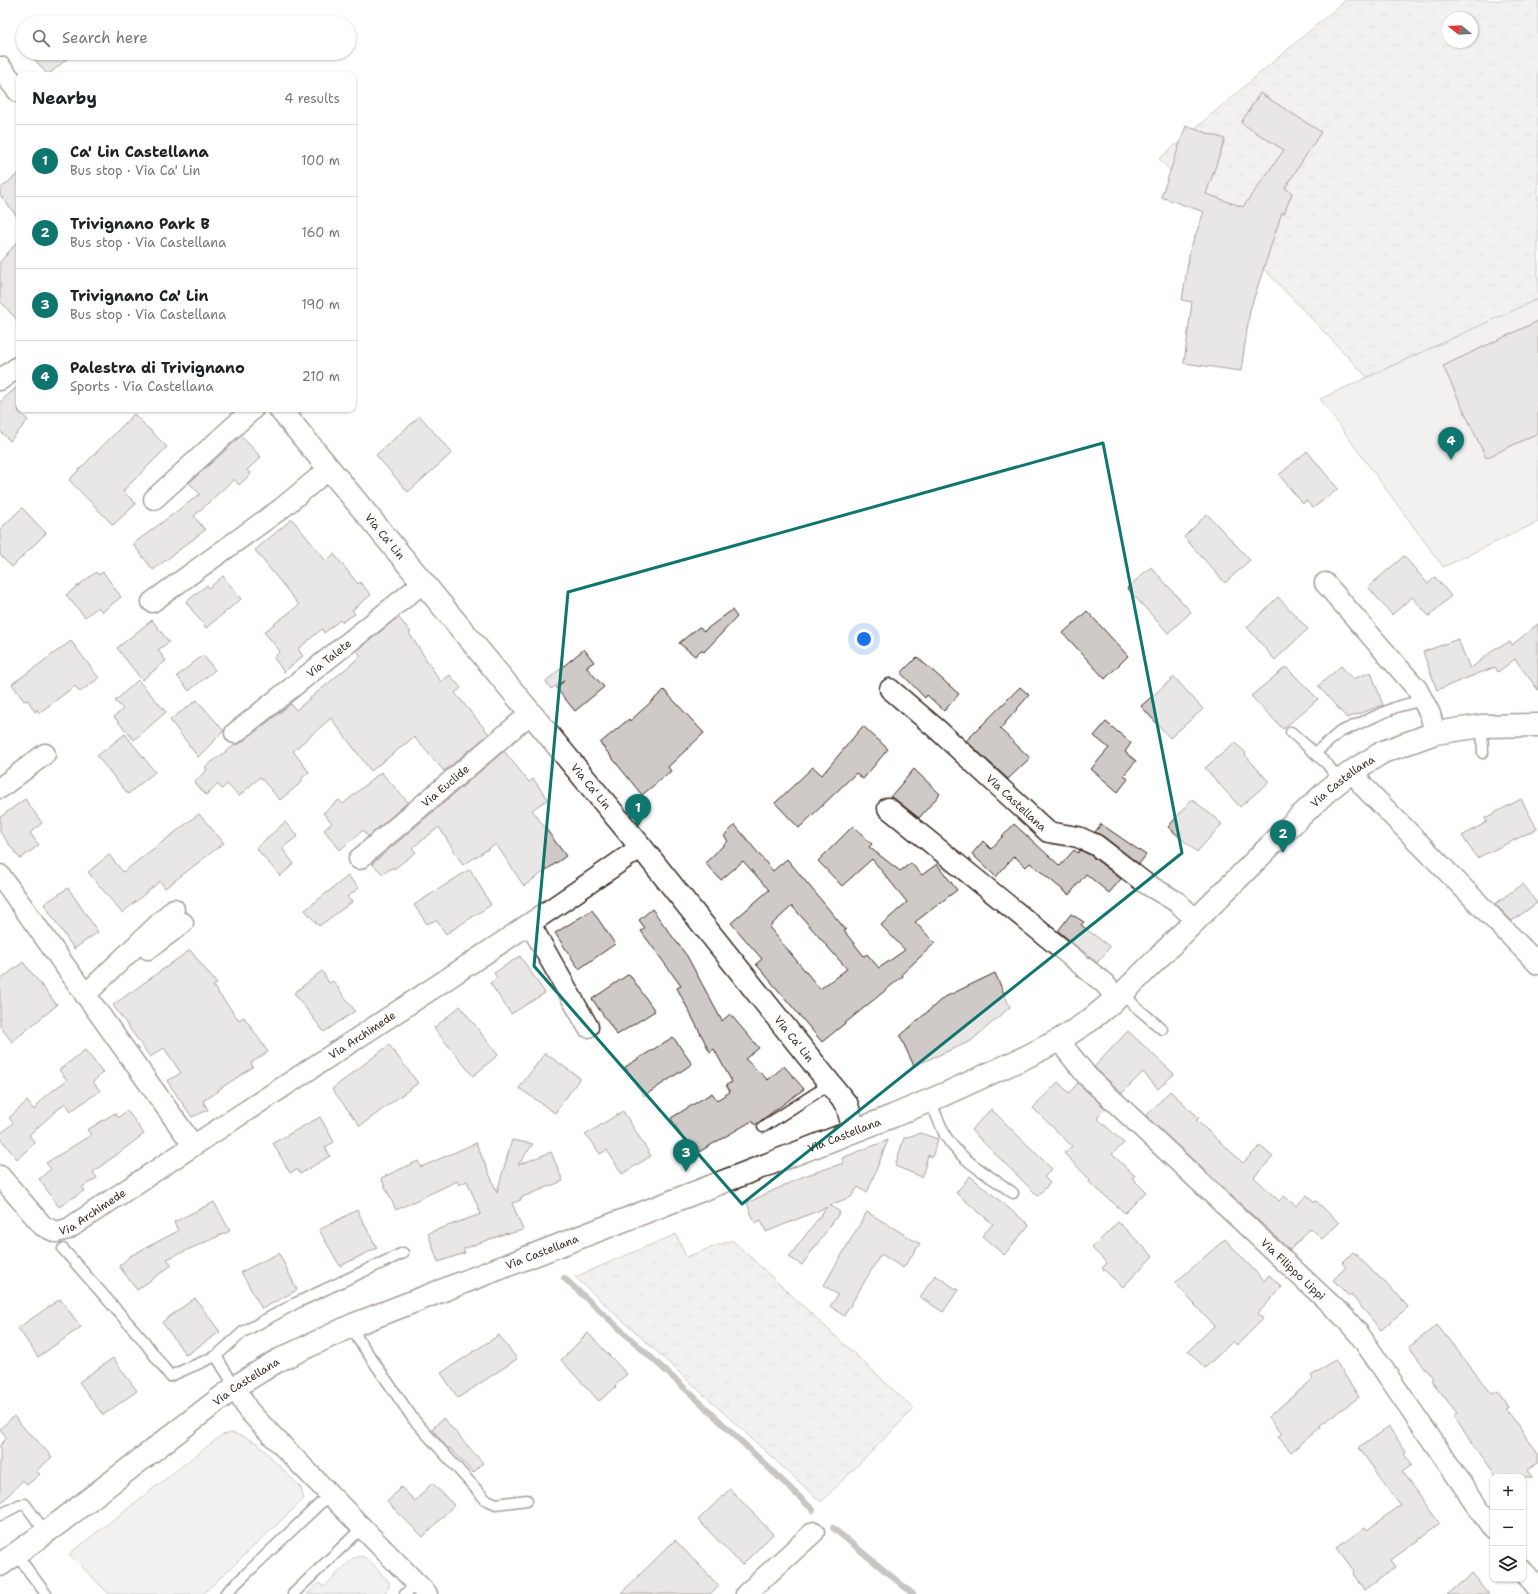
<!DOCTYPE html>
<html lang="en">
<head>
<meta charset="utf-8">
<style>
	:root { --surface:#fff; --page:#f2f2f2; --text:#202124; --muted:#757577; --line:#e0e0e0; --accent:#0f766e }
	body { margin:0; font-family:"Shantell Sans",sans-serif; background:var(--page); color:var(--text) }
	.controls { position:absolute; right:12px; bottom:12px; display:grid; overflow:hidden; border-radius:8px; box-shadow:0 1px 3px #0004 }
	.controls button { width:36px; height:36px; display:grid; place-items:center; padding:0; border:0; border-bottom:1px solid var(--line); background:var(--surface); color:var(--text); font:20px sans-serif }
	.compass { position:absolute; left:1442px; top:12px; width:36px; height:36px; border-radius:50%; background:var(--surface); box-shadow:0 1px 3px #0004; rotate:288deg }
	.you { position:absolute; left:864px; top:639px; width:14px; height:14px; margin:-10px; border:3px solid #fff; border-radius:50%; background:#1a73e8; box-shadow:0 0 0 6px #1a73e833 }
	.badge { display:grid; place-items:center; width:26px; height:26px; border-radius:50%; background:var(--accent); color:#fff; font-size:13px; font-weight:700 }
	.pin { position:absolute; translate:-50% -33px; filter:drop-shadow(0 1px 2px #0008) }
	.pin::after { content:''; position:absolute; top:21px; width:14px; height:12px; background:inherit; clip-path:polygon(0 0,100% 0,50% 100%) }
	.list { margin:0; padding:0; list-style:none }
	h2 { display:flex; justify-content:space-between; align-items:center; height:52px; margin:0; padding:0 16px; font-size:17px }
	h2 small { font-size:13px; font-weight:400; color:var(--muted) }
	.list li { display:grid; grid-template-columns:26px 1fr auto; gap:12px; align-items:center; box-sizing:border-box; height:72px; padding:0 16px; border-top:1px solid var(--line) }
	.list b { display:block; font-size:15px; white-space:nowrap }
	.list p { margin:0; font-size:13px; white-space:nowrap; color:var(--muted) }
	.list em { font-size:13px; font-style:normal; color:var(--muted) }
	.icon { flex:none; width:22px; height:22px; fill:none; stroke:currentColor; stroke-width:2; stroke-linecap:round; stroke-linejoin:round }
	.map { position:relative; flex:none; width:1538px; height:1594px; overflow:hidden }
	.search { position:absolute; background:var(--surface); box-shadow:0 1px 3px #0004; left:16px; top:16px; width:340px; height:44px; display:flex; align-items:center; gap:10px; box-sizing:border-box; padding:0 14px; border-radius:22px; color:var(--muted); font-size:15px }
	.panel { position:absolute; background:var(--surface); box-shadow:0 1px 3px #0004; left:16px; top:72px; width:340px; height:340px; border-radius:8px }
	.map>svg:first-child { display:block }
</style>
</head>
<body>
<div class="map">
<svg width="1538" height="1594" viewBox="0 0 1538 1594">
	<defs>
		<pattern id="park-tufts" width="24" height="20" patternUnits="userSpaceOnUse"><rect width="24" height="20" fill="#e2e0de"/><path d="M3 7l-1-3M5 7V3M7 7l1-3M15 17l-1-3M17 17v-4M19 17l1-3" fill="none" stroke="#c3c0be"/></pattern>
	</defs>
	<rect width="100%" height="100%" fill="#fff"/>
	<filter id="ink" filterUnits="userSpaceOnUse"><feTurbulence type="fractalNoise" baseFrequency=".025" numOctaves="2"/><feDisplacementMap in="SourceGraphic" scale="8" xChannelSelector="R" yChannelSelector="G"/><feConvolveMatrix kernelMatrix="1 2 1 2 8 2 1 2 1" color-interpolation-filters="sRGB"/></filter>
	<g filter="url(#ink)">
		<g fill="#e2e0de" stroke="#8e857e">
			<polygon points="1538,299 1538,522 1443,567 1320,399"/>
			<polygon points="232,1433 242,1436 257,1443 301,1488 304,1499 203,1594 109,1594 69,1554 222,1435"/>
			<polygon points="362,1556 370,1561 389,1582 389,1588 385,1592 387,1594 307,1594 319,1583 324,1587 353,1558"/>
		</g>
		<g fill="url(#park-tufts)" stroke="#8e857e" fill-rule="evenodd">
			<path d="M 1346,0 L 1538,0 L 1538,299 L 1367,377 L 1159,159 ZM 1448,18 L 1472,18 L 1472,42 L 1448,42 Z"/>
			<polygon points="676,1234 686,1257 732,1240 914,1409 821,1502 575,1277"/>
		</g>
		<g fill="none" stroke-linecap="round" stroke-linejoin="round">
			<g stroke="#887e77" stroke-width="6">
				<polyline points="564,1278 702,1404 813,1510"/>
				<polyline points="833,1528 913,1594"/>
			</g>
		</g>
		<g fill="#cfcac7" stroke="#3b2a1e" fill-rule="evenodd">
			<polygon points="29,53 74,53 48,75"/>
			<polygon points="1260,93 1321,132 1285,188 1292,193 1284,214 1282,212 1250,310 1241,371 1184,363 1192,302 1182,300 1190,250 1204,212 1161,197 1186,126 1225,139 1206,194 1243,207 1284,150 1241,123"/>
			<polygon points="19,173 19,219 0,195 0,189"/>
			<polygon points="19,240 19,322 0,301 0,262"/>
			<polygon points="1538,321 1538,433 1486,458 1443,366"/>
			<polygon points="19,385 19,412 28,420 10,441 0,431 0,402"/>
			<polygon points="134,414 167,447 123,491 136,504 113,525 69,480"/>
			<polygon points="420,416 452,453 408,492 376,455"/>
			<polygon points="241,436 261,457 247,470 251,474 239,485 234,479 194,516 205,530 153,570 133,544 200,494 189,483"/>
			<polygon points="1307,451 1338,489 1313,508 1306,501 1303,504 1279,475"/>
			<polygon points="22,508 46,533 12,567 0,555 0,529"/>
			<polygon points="1207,514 1250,560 1225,583 1184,537"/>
			<polygon points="292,519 326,561 334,554 358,584 360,582 371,595 352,610 355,614 342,622 340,620 324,633 322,629 298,649 303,656 284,672 274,658 280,651 264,632 299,605 255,550"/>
			<polygon points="1404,556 1428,584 1435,577 1451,596 1429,616 1412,597 1392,615 1368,587"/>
			<polygon points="1151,567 1191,612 1168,633 1127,588"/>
			<polygon points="96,572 98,575 103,572 121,597 102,612 98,607 85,617 66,595"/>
			<polygon points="223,576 241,599 206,628 186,602 207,585 209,588"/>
			<polygon points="1278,597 1308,629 1275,660 1247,627"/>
			<polygon points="732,610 737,617 704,652 701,650 695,656 679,643 699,627 704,631"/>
			<polygon points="1087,611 1128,656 1105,679 1063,633"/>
			<polygon points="398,617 411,632 409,633 441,682 450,675 461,688 455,693 489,734 444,771 414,737 371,771 331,718 293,751 309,772 301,779 303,781 280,800 260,777 239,796 227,784 222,789 217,784 206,795 194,782 207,770 205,767 236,744 237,745 242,742 291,704 296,710 361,656 357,651"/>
			<polygon points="152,620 169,642 158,650 166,661 142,680 117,648"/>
			<polygon points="1538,624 1538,690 1515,659 1498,672 1495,667 1437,690 1423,652 1458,639 1470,669 1496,648 1510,642 1512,645"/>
			<polygon points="71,641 99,678 80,692 75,686 39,713 37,709 35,712 28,700 24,701 12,684"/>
			<polygon points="584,649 594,662 586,667 604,687 575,711 556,688 564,681 551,689 546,681"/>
			<polygon points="203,655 215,670 189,691 177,676"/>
			<polygon points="917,657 959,694 944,711 927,695 925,698 901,673"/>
			<polygon points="1341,666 1353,679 1371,672 1383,705 1347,718 1318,686"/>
			<polygon points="1286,667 1318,699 1283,729 1251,696"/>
			<polygon points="1174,677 1203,709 1170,738 1141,706"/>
			<polygon points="138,680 166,712 134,740 114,717 123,709 115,701"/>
			<polygon points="1020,687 1029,695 1000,729 1030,758 1008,779 966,741"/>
			<polygon points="664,690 704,733 668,767 671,771 642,795 600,743 629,719 630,721"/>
			<polygon points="197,700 224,731 198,757 170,720"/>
			<polygon points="1106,722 1131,743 1125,752 1136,761 1124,775 1128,779 1118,792 1091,769 1109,748 1094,736"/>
			<polygon points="863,726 888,749 863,779 856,773 799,828 775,803 813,767 822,775"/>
			<polygon points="125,734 155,772 128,794 97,756"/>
			<polygon points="1235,743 1246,753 1245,755 1269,782 1240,807 1205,768"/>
			<polygon points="504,751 529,782 533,779 548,799 532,810 566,856 524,886 496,844 463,865 439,827 412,848 416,852 394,869 393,867 383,874 372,864"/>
			<polygon points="914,769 940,794 919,818 895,799 890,797"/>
			<polygon points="381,772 408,802 368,837 363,830 340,850 324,830 332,823 323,813 339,800 343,804"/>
			<polygon points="25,799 42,823 30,833 39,845 20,859 0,832 0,817"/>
			<polygon points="1192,799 1222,824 1197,852 1168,827"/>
			<polygon points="1521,799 1537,829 1477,858 1462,836 1487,822 1485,818"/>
			<polygon points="199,814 224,843 165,888 160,881 122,913 88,872 109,855 123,872"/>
			<polygon points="285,822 298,836 282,848 294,864 280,876 256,848"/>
			<polygon points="1014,824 1060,866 1074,850 1078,853 1080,850 1090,855 1121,879 1109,893 1086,874 1069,895 1030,863 1026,867 1014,856 996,877 972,854 983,841 991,849"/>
			<polygon points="1101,824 1146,855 1139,864 1103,836 1095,832"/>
			<path d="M 735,825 L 773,871 L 787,859 L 846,930 L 844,931 L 864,956 L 867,954 L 879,968 L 905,950 L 881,925 L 907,902 L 872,859 L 842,886 L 818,861 L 853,826 L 872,844 L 869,847 L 900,871 L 911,863 L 922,875 L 937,864 L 957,890 L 915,922 L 935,943 L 902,974 L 903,976 L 822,1042 L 756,964 L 762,959 L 731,923 L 769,890 L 743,861 L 721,880 L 705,863 L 728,841 L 724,836 ZM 792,906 L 847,969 L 820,989 L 769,927 Z"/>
			<polygon points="470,869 491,905 446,934 436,920 427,924 414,905"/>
			<polygon points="348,876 359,888 347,897 352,902 319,926 305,910"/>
			<polygon points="1522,884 1537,903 1512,921 1495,904"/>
			<polygon points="68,888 98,932 74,949 44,904"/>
			<polygon points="652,909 687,956 722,1021 730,1014 759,1048 745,1059 768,1080 784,1066 804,1089 755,1125 752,1121 692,1156 671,1118 712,1093 717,1100 730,1092 726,1085 732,1082 714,1049 710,1052 677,988 681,986 641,931 645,928 639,920"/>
			<polygon points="592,910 615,944 579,969 555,933"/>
			<polygon points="1071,914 1084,922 1081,925 1110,947 1097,963 1058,931"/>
			<polygon points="190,950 217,984 213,986 239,1020 244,1017 268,1052 251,1063 253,1067 218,1090 219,1091 203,1101 208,1110 192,1117 167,1081 181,1073 164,1048 150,1057 113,1005"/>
			<polygon points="520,956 545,993 511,1014 490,983 497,978 494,973"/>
			<polygon points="23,962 57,1005 12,1042 0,1026 0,980"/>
			<polygon points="322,971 329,983 333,981 355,1011 324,1032 294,993"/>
			<polygon points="995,973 1010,1007 971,1041 914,1066 900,1036 943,998"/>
			<polygon points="629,974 655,1011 617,1035 592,999"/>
			<polygon points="460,1006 498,1055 473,1076 434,1028"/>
			<polygon points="1128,1031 1174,1074 1158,1089 1143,1072 1122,1093 1094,1067"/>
			<polygon points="673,1037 692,1064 644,1096 625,1067"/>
			<polygon points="389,1045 418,1083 360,1126 332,1089"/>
			<polygon points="85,1050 103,1072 93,1082 100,1091 71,1111 65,1103 29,1135 35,1143 17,1159 0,1138 0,1134 13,1123 9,1118 27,1101 34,1110 44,1097 67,1080 59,1070"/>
			<polygon points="545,1053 580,1078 555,1113 519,1088"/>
			<polygon points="1058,1082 1069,1093 1078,1083 1106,1109 1097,1118 1124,1143 1112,1154 1135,1176 1132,1178 1146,1192 1125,1213 1089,1182 1090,1180 1064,1153 1072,1146 1033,1108"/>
			<polygon points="1170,1091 1199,1118 1196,1120 1243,1163 1260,1146 1273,1157 1254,1177 1279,1201 1284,1196 1296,1206 1307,1195 1314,1202 1316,1201 1339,1223 1322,1239 1311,1228 1290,1250 1146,1116"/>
			<polygon points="991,1109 1052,1169 1044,1177 1050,1183 1038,1196 971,1130"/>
			<polygon points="127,1110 144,1134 93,1172 97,1178 82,1187 85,1190 59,1207 39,1179 51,1169 46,1163 91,1135 87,1130 115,1113 118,1118"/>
			<polygon points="623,1111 651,1156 622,1174 607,1150 600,1154 590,1139 585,1135"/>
			<polygon points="320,1117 334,1142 325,1147 330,1156 300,1174 297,1169 290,1173 273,1143"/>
			<polygon points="920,1133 938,1139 932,1157 928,1155 922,1177 895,1166 904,1138"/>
			<polygon points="512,1140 533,1144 518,1165 551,1152 563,1181 520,1198 521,1200 512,1203 523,1230 508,1234 507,1233 463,1249 465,1253 438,1262 428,1233 481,1214 467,1181 459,1185 457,1181 396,1210 381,1178 418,1161 421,1167 476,1143 497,1192"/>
			<polygon points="888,1140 867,1193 858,1187 851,1197 830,1205 840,1212 802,1265 789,1257 827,1207 766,1232 761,1220 755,1223 747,1203 804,1176 844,1163 842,1158"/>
			<polygon points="970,1176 1029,1225 1004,1255 982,1236 993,1224 956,1193"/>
			<polygon points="214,1202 230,1231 167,1259 172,1265 137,1290 119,1266 130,1256 178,1231 174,1222"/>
			<polygon points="357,1210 377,1248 340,1266 319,1230"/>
			<polygon points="867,1212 920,1244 903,1268 881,1254 844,1316 830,1306 838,1295 824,1285"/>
			<polygon points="1118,1222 1153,1256 1123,1287 1102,1268 1107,1263 1092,1248"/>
			<polygon points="1225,1239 1264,1281 1269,1275 1282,1287 1258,1313 1263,1319 1237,1345 1233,1341 1205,1368 1188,1351 1214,1326 1175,1283"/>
			<polygon points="1353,1252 1399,1296 1408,1307 1381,1330 1351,1295 1350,1297 1333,1280 1346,1267 1342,1263"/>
			<polygon points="279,1253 297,1290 262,1309 241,1272"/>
			<polygon points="935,1275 958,1290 943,1312 920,1297"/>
			<polygon points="195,1298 220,1332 186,1355 162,1322"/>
			<polygon points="60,1299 81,1327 38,1357 18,1328"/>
			<polygon points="1437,1325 1492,1394 1498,1391 1508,1406 1505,1408 1538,1453 1538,1463 1527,1470 1532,1477 1497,1477 1453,1416 1457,1413 1431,1380 1433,1378 1409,1347"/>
			<polygon points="588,1333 627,1374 615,1385 616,1387 599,1401 561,1360"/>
			<polygon points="499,1335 517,1359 458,1398 441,1373"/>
			<polygon points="113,1358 137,1391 103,1415 79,1382"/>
			<polygon points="1335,1360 1359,1397 1319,1426 1321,1427 1291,1452 1278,1437 1282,1434 1268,1417 1313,1379 1311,1376"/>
			<polygon points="14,1416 29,1434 30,1433 52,1457 36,1471 40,1474 27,1485 23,1480 0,1504 0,1445 7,1438 0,1429"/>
			<polygon points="443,1418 483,1463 473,1473 450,1448 448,1449 432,1429"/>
			<polygon points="1389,1427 1406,1452 1404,1454 1412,1465 1402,1472 1440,1524 1391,1560 1396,1567 1365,1590 1353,1574 1354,1571 1337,1548 1365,1527 1367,1530 1400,1505 1359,1448"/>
			<polygon points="432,1483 454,1505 423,1537 387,1502 401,1487 415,1501"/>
			<polygon points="730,1489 773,1534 742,1565 698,1520"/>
			<polygon points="675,1540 719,1586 710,1594 620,1594"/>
			<polygon points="1471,1573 1489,1594 1447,1594"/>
		</g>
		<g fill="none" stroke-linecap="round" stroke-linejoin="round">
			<defs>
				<g id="lane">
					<polyline points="1482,726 1483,753"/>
					<polyline points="1291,732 1327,764 1340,781"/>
					<polyline points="1315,753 1340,732 1396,707 1423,700"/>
					<polyline points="1123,993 1136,1007 1162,1029"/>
					<path d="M 930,1101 C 935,1112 940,1124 945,1135 C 960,1161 990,1175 1013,1193"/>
					<polyline points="763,1127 830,1084"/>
					<polyline points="63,1249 143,1340 170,1376 216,1356 243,1332 296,1303 403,1253"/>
					<polyline points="353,1325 358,1339 414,1420 485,1499 496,1504 527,1500"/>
					<polyline points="216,1356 235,1387"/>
					<polyline points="0,1515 19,1505 25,1504 46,1533"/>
					<polyline points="16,1554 46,1594"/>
					<polyline points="225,1594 330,1494"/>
					<polyline points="293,1594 362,1528"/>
					<polyline points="405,1594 417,1584"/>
				</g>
				<g id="street">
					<polyline points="0,380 19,366"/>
					<polyline points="154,499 253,409"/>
					<polyline points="1325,583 1417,689 1430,714 1435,733"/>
					<polyline points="152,602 282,508 318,478 330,470"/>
					<path id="s1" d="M 890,689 L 938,730 L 1048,832 L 1078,837 L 1096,845 L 1145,883 L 1177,902 L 1195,919"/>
					<path id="s2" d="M 235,733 L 423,583"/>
					<polyline points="1354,770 1363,786 1538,964"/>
					<polyline points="0,788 45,754"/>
					<polyline points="888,808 1105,984 1117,998"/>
					<path id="s3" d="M 359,859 L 531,713"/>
					<polyline points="0,875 193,1145"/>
					<polyline points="530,924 588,1027"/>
					<polyline points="148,949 183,923"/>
					<polyline points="85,995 174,909"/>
					<path id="s4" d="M 1061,1039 L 1067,1051 L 1087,1076 L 1343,1316 L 1359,1334 L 1493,1529"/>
					<path id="s5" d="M 0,1176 L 43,1226 L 56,1232 L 68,1229 C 258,1101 453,979 641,847"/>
					<polyline points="235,1387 248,1410 261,1424 427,1594"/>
					<polyline points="1523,1570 1538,1590"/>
					<polyline points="746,1594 814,1532"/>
				</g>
				<g id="secondary">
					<polyline points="0,68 19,91"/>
					<path id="s6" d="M 280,409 L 641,847 L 847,1105 L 854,1130"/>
				</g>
				<g id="primary">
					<path id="s7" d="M 0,1565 L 60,1522 L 235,1387 L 277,1361 L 353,1325 L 893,1116 L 945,1094 L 1026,1057 L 1061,1039 L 1089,1021 L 1123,993 L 1288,828 L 1327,791 L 1354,770 L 1383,752 L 1435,733 L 1482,726 L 1538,725"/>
				</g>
			</defs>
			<use href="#lane" stroke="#3b2a1e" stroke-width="13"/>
			<use href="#street" stroke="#3b2a1e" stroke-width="23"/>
			<use href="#secondary" stroke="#3b2a1e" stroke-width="25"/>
			<use href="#primary" stroke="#3b2a1e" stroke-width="25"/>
			<use href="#lane" stroke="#fff" stroke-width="10"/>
			<use href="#street" stroke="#fff" stroke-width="20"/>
			<use href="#secondary" stroke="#fff" stroke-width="22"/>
			<use href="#primary" stroke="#fff" stroke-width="22"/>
		</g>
	</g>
	<path d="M0 0H1538V1594H0ZM 1103,443 L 1182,853 L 742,1204 L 534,966 L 568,592 Z" fill="#fff" fill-opacity=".55" fill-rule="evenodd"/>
	<path fill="none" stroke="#0f766e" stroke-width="3" stroke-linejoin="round" d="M 1103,443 L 1182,853 L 742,1204 L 534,966 L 568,592 Z"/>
	<g text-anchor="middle" stroke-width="4" stroke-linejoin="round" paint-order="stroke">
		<g font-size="11" fill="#3b2a1e" stroke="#fff">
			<text dy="4" stroke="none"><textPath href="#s6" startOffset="165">Via Ca' Lin</textPath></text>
			<text dy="4" stroke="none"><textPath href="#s2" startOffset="120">Via Talete</textPath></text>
			<text dy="4" stroke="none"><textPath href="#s7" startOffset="1575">Via Castellana</textPath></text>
			<text dy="4" stroke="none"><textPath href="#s3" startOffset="113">Via Euclide</textPath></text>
			<text dy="4" stroke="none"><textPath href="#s6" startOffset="489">Via Ca' Lin</textPath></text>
			<text dy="4" stroke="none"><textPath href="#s1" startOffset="170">Via Castellana</textPath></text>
			<text dy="4" stroke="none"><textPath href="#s5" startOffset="445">Via Archimede</textPath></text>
			<text dy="4" stroke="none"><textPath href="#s6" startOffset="813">Via Ca' Lin</textPath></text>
			<text dy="4" stroke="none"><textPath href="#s7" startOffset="955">Via Castellana</textPath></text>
			<text dy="4" stroke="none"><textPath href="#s5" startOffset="122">Via Archimede</textPath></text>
			<text dy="4" stroke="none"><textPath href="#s7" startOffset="631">Via Castellana</textPath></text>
			<text dy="4" stroke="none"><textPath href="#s4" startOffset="328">Via Filippo Lippi</textPath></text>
			<text dy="4" stroke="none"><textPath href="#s7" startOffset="307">Via Castellana</textPath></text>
		</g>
	</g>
</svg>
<div class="controls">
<button>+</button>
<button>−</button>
<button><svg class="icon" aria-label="layers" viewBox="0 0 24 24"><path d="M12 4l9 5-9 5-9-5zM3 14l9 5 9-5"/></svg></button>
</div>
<svg class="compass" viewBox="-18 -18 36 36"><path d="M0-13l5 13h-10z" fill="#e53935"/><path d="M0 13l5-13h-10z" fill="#757577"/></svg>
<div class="you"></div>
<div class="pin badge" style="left:638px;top:827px">1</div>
<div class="pin badge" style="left:1283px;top:853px">2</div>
<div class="pin badge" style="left:686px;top:1172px">3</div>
<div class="pin badge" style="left:1451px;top:460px">4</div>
<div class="search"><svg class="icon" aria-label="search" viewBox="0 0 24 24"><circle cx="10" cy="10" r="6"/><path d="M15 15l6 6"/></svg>Search here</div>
<section class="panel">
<h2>Nearby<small>4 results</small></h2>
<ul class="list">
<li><span class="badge">1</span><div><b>Ca' Lin Castellana</b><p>Bus stop · Via Ca' Lin</p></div><em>100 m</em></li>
<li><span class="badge">2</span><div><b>Trivignano Park B</b><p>Bus stop · Via Castellana</p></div><em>160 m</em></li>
<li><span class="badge">3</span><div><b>Trivignano Ca' Lin</b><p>Bus stop · Via Castellana</p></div><em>190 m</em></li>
<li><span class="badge">4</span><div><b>Palestra di Trivignano</b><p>Sports · Via Castellana</p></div><em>210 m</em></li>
</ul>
</section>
</div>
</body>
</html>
